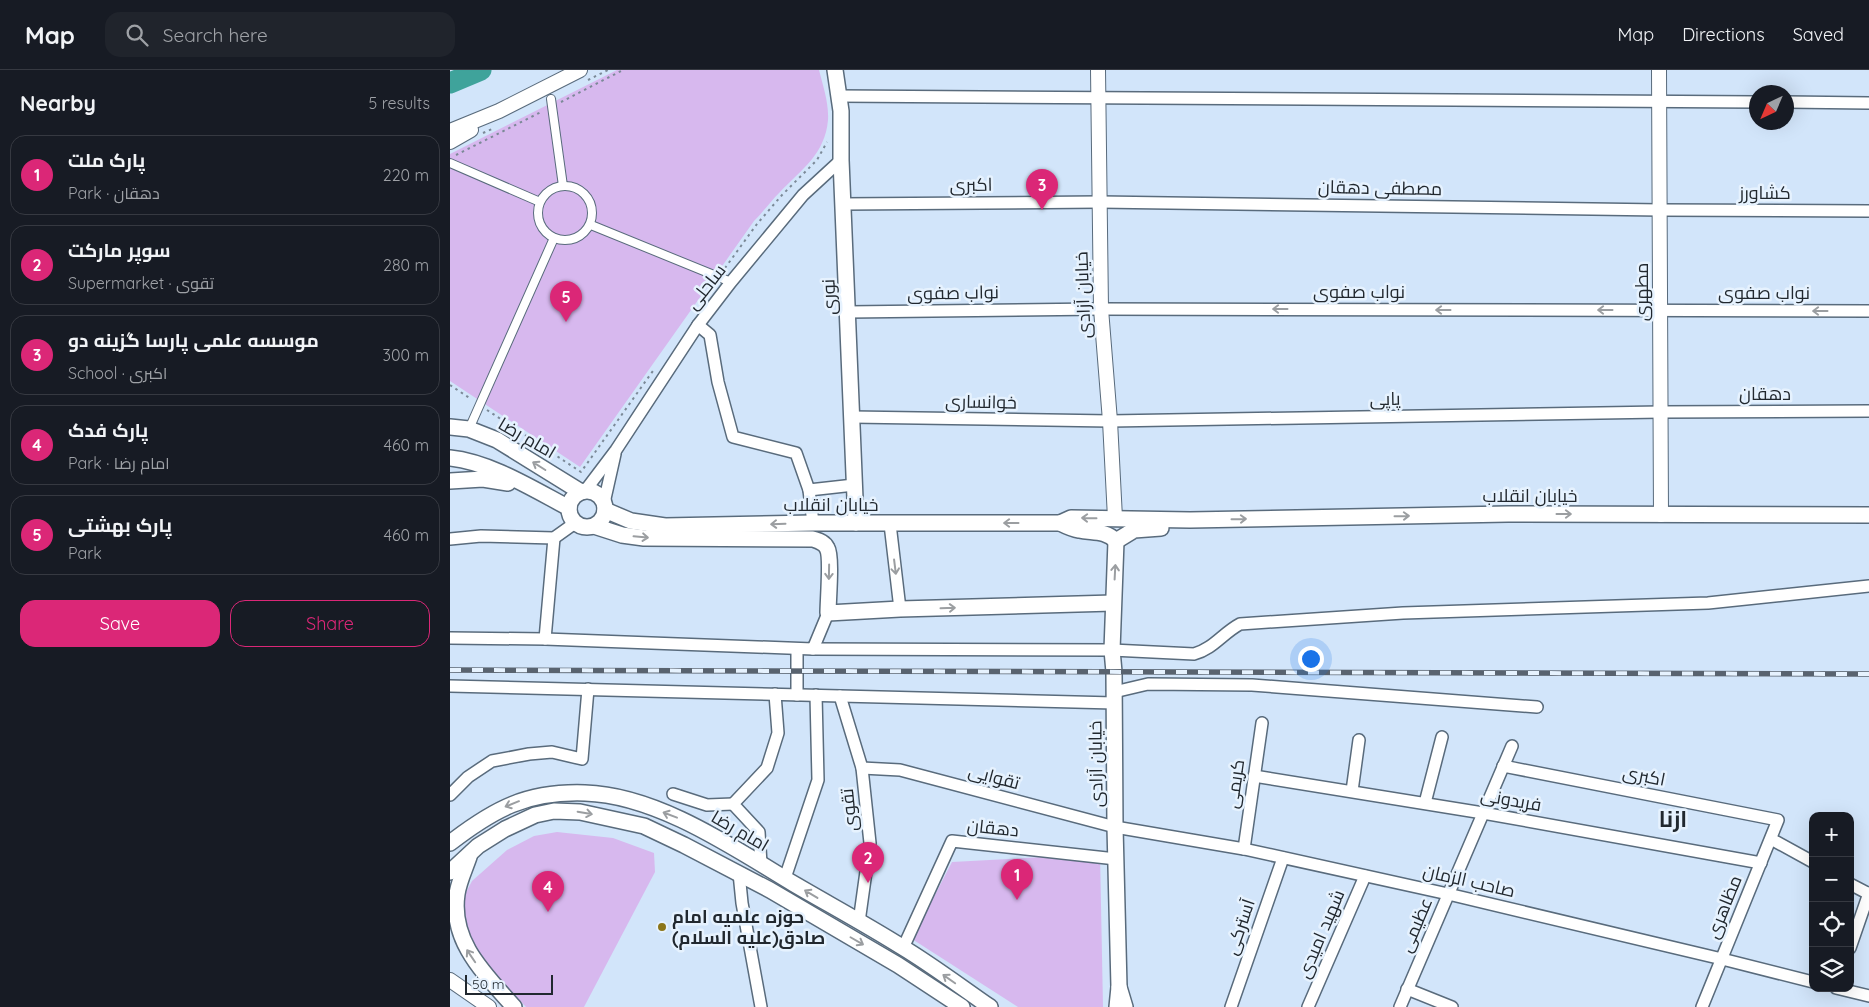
<!DOCTYPE html>
<html lang="en">
<head>
<meta charset="utf-8">
<style>
	:root { --surface:#171b24; --page:#20242c; --text:#f1f3f6; --muted:#9ea1a6; --line:#363941; --accent:#db2777 }
	body { margin:0; font-family:Quicksand,Cairo,sans-serif; background:var(--page); color:var(--text) }
	.controls { position:absolute; right:15px; bottom:15px; display:grid; overflow:hidden; border-radius:10px; box-shadow:0 5px 20px #0002 }
	.controls button { width:45px; height:45px; display:grid; place-items:center; padding:0; border:0; border-bottom:1px solid var(--line); background:var(--surface); color:var(--text); font:25px sans-serif }
	.compass { position:absolute; left:1299px; top:15px; width:45px; height:45px; border-radius:50%; background:var(--surface); box-shadow:0 5px 20px #0002; rotate:224deg }
	.scale { position:absolute; left:15px; bottom:12px; width:88px; box-sizing:border-box; padding-left:5px; border:2px solid #21282f; border-top:0; font-size:14px; line-height:18px; white-space:nowrap; color:#21282f; -webkit-text-stroke:4px #e6f2fe; paint-order:stroke }
	.you { position:absolute; left:860px; top:588px; width:18px; height:18px; margin:-12px; border:4px solid #fff; border-radius:50%; background:#1a73e8; box-shadow:0 0 0 8px #1a73e833 }
	.badge { display:grid; place-items:center; width:32px; height:32px; border-radius:50%; background:var(--accent); color:#fff; font-size:16px; font-weight:700 }
	.pin { position:absolute; translate:-50% -41px; filter:drop-shadow(0 1px 2px #0008) }
	.pin::after { content:''; position:absolute; top:26px; width:18px; height:15px; background:inherit; clip-path:polygon(0 0,100% 0,50% 100%) }
	.list { margin:0; padding:0; list-style:none }
	h2 { display:flex; justify-content:space-between; align-items:center; height:65px; margin:0; padding:0 20px; font-size:21px }
	h2 small { font-size:16px; font-weight:400; color:var(--muted) }
	.list li { display:grid; grid-template-columns:32px 1fr auto; gap:15px; align-items:center; box-sizing:border-box; height:80px; margin:0 10px 10px; padding:0 10px; border:1px solid var(--line); border-radius:15px }
	.list b { display:block; font-size:19px; white-space:nowrap }
	.list p { margin:0; font-size:16px; white-space:nowrap; color:var(--muted) }
	.list em { font-size:16px; font-style:normal; color:var(--muted) }
	.actions { display:flex; gap:10px; padding:15px 20px }
	.actions a { flex:1; padding:11px 0; border:1px solid var(--accent); border-radius:15px; text-align:center; font-size:18px; color:var(--accent) }
	.actions .main { background:var(--accent); color:#fff }
	.icon { flex:none; width:28px; height:28px; fill:none; stroke:currentColor; stroke-width:2; stroke-linecap:round; stroke-linejoin:round }
	.map { position:relative; flex:none; width:1419px; height:937px; overflow:hidden }
	header { display:flex; align-items:center; gap:30px; box-sizing:border-box; height:70px; padding:0 25px; background:var(--surface); border-bottom:1px solid var(--line) }
	header strong { font-size:24px }
	nav { display:flex; gap:28px; margin-inline-start:auto; font-size:18px }
	.search { width:350px; height:45px; background:var(--page); display:flex; align-items:center; gap:12px; box-sizing:border-box; padding:0 18px; border-radius:15px; color:var(--muted); font-size:19px }
	main { display:flex }
	aside { flex:1; background:var(--surface) }
	.map>svg:first-child { display:block }
</style>
</head>
<body>
<header>
<strong>Map</strong>
<div class="search"><svg class="icon" aria-label="search" viewBox="0 0 24 24"><circle cx="10" cy="10" r="6"/><path d="M15 15l6 6"/></svg>Search here</div>
<nav><a>Map</a><a>Directions</a><a>Saved</a></nav>
</header>
<main>
<aside>
<h2>Nearby<small>5 results</small></h2>
<ul class="list">
<li><span class="badge">1</span><div><b>پارک ملت</b><p>Park · دهقان</p></div><em>220 m</em></li>
<li><span class="badge">2</span><div><b>سوپر مارکت</b><p>Supermarket · تقوی</p></div><em>280 m</em></li>
<li><span class="badge">3</span><div><b>موسسه علمی پارسا گزینه دو</b><p>School · اکبری</p></div><em>300 m</em></li>
<li><span class="badge">4</span><div><b>پارک فدک</b><p>Park · امام رضا</p></div><em>460 m</em></li>
<li><span class="badge">5</span><div><b>پارک بهشتی</b><p>Park</p></div><em>460 m</em></li>
</ul>
<div class="actions"><a class="main">Save</a><a>Share</a></div>
</aside>
<div class="map">
<svg width="1419" height="937" viewBox="0 0 1419 937">
	<rect width="100%" height="100%" fill="#d2e5fa"/>
	<g fill="#d7b8ee">
		<path d="M 167,0 L 369,0 C 373,16 379,33 378,50 C 375,84 352,99 330,122 C 321,131 313,142 304,151 L 130,397 L 0,311 L 0,84 Z"/>
		<polygon points="107,762 163,768 204,783 205,802 134,937 76,937 37,896 23,874 13,851 11,832 22,811 57,780 84,766"/>
		<polygon points="650,784 653,937 568,937 462,869 502,792"/>
	</g>
	<g fill="none" stroke-linecap="round" stroke-linejoin="round">
		<polyline stroke="#3fa39b" stroke-width="21" points="0,13 31,0"/>
		<defs>
			<g id="pedestrian">
				<polyline points="101,29 113,116"/>
				<polyline points="0,93 90,132"/>
				<circle cx="115" cy="143" r="27"/>
				<polyline points="141,155 281,212"/>
				<polyline points="19,359 104,168"/>
			</g>
			<g id="minor">
				<polyline points="388,26 1306,32"/>
				<polyline points="1336,32 1419,33"/>
				<polyline points="393,134 650,132 1210,140 1419,141"/>
				<polyline points="398,242 651,239 1419,241"/>
				<polyline points="248,255 260,265 268,312 283,367 346,383 359,420 363,453"/>
				<polyline points="402,347 660,351 1211,342 1419,341"/>
				<polyline points="359,420 404,415"/>
				<polyline points="135,421 166,380 248,255 281,212 353,125 391,90"/>
				<polyline points="154,433 165,384"/>
				<polyline points="440,454 450,539"/>
				<polyline points="0,469 31,466 104,468 125,453"/>
				<polyline points="0,568 95,569 363,579 378,543"/>
				<polyline points="95,569 104,468"/>
				<path d="M 363,579 L 662,580 L 744,584 C 763,579 773,563 790,554 L 953,543 L 1258,533 L 1419,516"/>
				<polyline points="0,616 664,633"/>
				<polyline points="664,622 698,614 802,615 1087,637"/>
				<polyline points="347,625 347,579"/>
				<polyline points="390,626 412,698 420,773 409,852"/>
				<polyline points="1053,696 1328,750 1252,937"/>
				<polyline points="412,698 450,700 665,757 794,779 998,824 1272,889 1363,912"/>
				<polyline points="804,706 1033,743 1311,793"/>
				<polyline points="902,721 909,670"/>
				<polyline points="223,724 257,735 283,734"/>
				<polyline points="0,725 18,707 42,691 79,684 102,682 132,689 138,619"/>
				<polyline points="975,733 992,667"/>
				<polyline points="1321,769 1363,792"/>
				<polyline points="794,779 812,653"/>
				<polyline points="311,794 309,762 283,734 317,698 328,663 325,624"/>
				<polyline points="289,803 292,833 311,937"/>
				<polyline points="335,808 368,710 366,625"/>
				<polyline points="1400,814 1419,824"/>
				<polyline points="453,878 502,771 666,789"/>
				<polyline points="1400,878 1419,823"/>
				<polyline points="1386,918 1419,926"/>
				<polyline points="957,919 1002,937"/>
				<polyline points="781,937 833,788"/>
				<polyline points="858,937 915,806"/>
				<polyline points="950,937 1062,676"/>
			</g>
			<g id="tertiary">
				<polyline points="648,0 651,239 660,351 665,448"/>
				<polyline points="1209,0 1211,445"/>
				<polyline points="0,61 49,41 130,0"/>
				<polyline points="0,72 21,60"/>
				<polyline points="0,910 39,937"/>
			</g>
			<g id="secondary">
				<polyline points="385,0 391,41 391,90 406,453"/>
				<polyline points="0,357 19,359 47,370 131,422"/>
				<path d="M 0,388 C 40,392 83,419 119,438"/>
				<polyline points="0,411 33,409 58,413"/>
				<circle cx="137" cy="439" r="18"/>
				<path d="M 155,440 L 181,451 L 215,456 L 363,453 L 610,453 C 616,456 622,459 629,460 C 643,463 655,460 666,471"/>
				<polyline points="610,453 621,448 740,450 1058,444 1419,445"/>
				<path d="M 144,456 L 172,465 L 194,468 L 363,469 C 369,471 374,472 377,478 C 382,486 378,531 378,543 L 450,539 L 663,533"/>
				<polyline points="666,471 662,580 664,602 665,757 669,917"/>
				<polyline points="666,471 684,460 711,458"/>
				<path d="M 0,773 C 44,739 77,721 135,723 C 207,725 284,778 344,814 C 380,835 417,855 452,877 C 482,895 511,917 540,937"/>
				<path d="M 19,787 C 15,799 9,811 7,824 C 0,872 35,904 64,937"/>
				<polyline points="0,802 28,776 55,759 85,745 104,741 130,742 194,756 234,775 320,820 448,895 512,937"/>
				<polyline points="667,937 669,917 675,937"/>
			</g>
		</defs>
		<use href="#pedestrian" stroke="#596b7c" stroke-width="10"/>
		<use href="#minor" stroke="#596b7c" stroke-width="14"/>
		<use href="#tertiary" stroke="#596b7c" stroke-width="16"/>
		<use href="#secondary" stroke="#596b7c" stroke-width="18"/>
		<g stroke="#7b8997" stroke-width="2" stroke-dasharray="2.5 4" stroke-linecap="butt">
			<polyline points="138,10 158,0"/>
			<polyline points="111,32 173,0"/>
			<polyline points="33,63 42,59"/>
			<polyline points="6,85 93,41"/>
			<polyline points="275,198 307,154 332,125 367,90 377,72"/>
			<polyline points="0,315 21,329"/>
			<polyline points="37,340 131,402 205,298"/>
		</g>
		<use href="#pedestrian" stroke="#fff" stroke-width="8"/>
		<use href="#minor" stroke="#fff" stroke-width="11"/>
		<use href="#tertiary" stroke="#fff" stroke-width="14"/>
		<use href="#secondary" stroke="#fff" stroke-width="15"/>
		<defs>
			<polyline id="rail" points="0,600 1419,604"/>
		</defs>
		<use href="#rail" stroke="#59636f" stroke-width="5.5"/>
		<use href="#rail" stroke="#e6f2fe" stroke-width="4" stroke-dasharray="11" stroke-linecap="butt"/>
	</g>
	<defs><path id="oneway-shaft" d="M-6 0H5M1.5-3L5.5 0L1.5 3" fill="none" stroke-width="1.6" stroke-linecap="round" stroke-linejoin="round" transform="scale(1.25)"/></defs>
	<g stroke="#9b9ea1">
		<use href="#oneway-shaft" transform="translate(830 239) rotate(-180)"/>
		<use href="#oneway-shaft" transform="translate(993 240) rotate(-180)"/>
		<use href="#oneway-shaft" transform="translate(1155 240) rotate(-180)"/>
		<use href="#oneway-shaft" transform="translate(1370 241) rotate(-180)"/>
		<use href="#oneway-shaft" transform="translate(89 396) rotate(-148)"/>
		<use href="#oneway-shaft" transform="translate(1114 444)"/>
		<use href="#oneway-shaft" transform="translate(952 446) rotate(-1)"/>
		<use href="#oneway-shaft" transform="translate(639 448) rotate(-179)"/>
		<use href="#oneway-shaft" transform="translate(789 449) rotate(-1)"/>
		<use href="#oneway-shaft" transform="translate(561 453) rotate(180)"/>
		<use href="#oneway-shaft" transform="translate(328 454) rotate(178)"/>
		<use href="#oneway-shaft" transform="translate(191 467) rotate(5)"/>
		<use href="#oneway-shaft" transform="translate(445 497) rotate(83)"/>
		<use href="#oneway-shaft" transform="translate(379 502) rotate(91)"/>
		<use href="#oneway-shaft" transform="translate(665 502) rotate(-87)"/>
		<use href="#oneway-shaft" transform="translate(498 538) rotate(-2)"/>
		<use href="#oneway-shaft" transform="translate(62 734) rotate(158)"/>
		<use href="#oneway-shaft" transform="translate(135 743) rotate(10)"/>
		<use href="#oneway-shaft" transform="translate(220 745) rotate(-159)"/>
		<use href="#oneway-shaft" transform="translate(361 824) rotate(-149)"/>
		<use href="#oneway-shaft" transform="translate(407 871) rotate(30)"/>
		<use href="#oneway-shaft" transform="translate(21 886) rotate(-124)"/>
		<use href="#oneway-shaft" transform="translate(499 909) rotate(-145)"/>
	</g>
	<circle fill="#8b7519" stroke="#e6f2fe" stroke-width="2" cx="212" cy="857" r="5"/>
	<g text-anchor="middle" stroke-width="5" stroke-linejoin="round" paint-order="stroke">
		<g font-size="18" fill="#21282f" stroke="#e6f2fe">
			<text transform="translate(521 115) rotate(-1)" y="6">اکبری</text>
			<text transform="translate(930 118) rotate(1)" y="6">مصطفی دهقان</text>
			<text x="1315" y="129">کشاورز</text>
			<text transform="translate(256 217) rotate(-52)" y="6">ساحلی</text>
			<text x="909" y="228">نواب صفوی</text>
			<text transform="translate(1192 222) rotate(-90)" y="6">مطهری</text>
			<text transform="translate(503 223) rotate(-1)" y="6">نواب صفوی</text>
			<text x="1314" y="229">نواب صفوی</text>
			<text transform="translate(633 225) rotate(-92)" y="6">خیابان آزادی</text>
			<text transform="translate(379 227) rotate(-92)" y="6">نوری</text>
			<text x="1315" y="330">دهقان</text>
			<text transform="translate(935 329) rotate(-1)" y="6">پاپی</text>
			<text transform="translate(531 332) rotate(1)" y="6">خوانساری</text>
			<text transform="translate(77 368) rotate(30)" y="6">امام رضا</text>
			<text x="1080" y="432">خیابان انقلاب</text>
			<text x="381" y="441">خیابان انقلاب</text>
			<text transform="translate(646 694) rotate(-91)" y="6">خیابان آزادی</text>
			<text transform="translate(1194 706) rotate(11)" y="6">اکبری</text>
			<text transform="translate(544 707) rotate(15)" y="6">تقوایی</text>
			<text transform="translate(785 714) rotate(-82)" y="6">کریمی</text>
			<text transform="translate(1061 730) rotate(10)" y="6">فریدونی</text>
			<text transform="translate(399 740) rotate(-96)" y="6">تقوی</text>
			<text transform="translate(543 758) rotate(6)" y="6">دهقان</text>
			<text transform="translate(290 761) rotate(30)" y="6">امام رضا</text>
			<text transform="translate(1019 811) rotate(13)" y="6">صاحب الزمان</text>
			<text transform="translate(1274 837) rotate(-68)" y="6">مظاهری</text>
			<text transform="translate(966 855) rotate(-67)" y="6">عظیمی</text>
			<text transform="translate(790 857) rotate(-71)" y="6">آسترکی</text>
			<text transform="translate(871 864) rotate(-67)" y="6">شهید امیدی</text>
		</g>
		<g font-size="18" font-weight="bold" fill="#21282f" stroke="#e6f2fe" text-anchor="start">
			<text x="222" y="853">حوزه علمیه امام<tspan x="222" dy="21">صادق(علیه السلام)</tspan></text>
		</g>
		<g font-size="22" font-weight="bold" fill="#21282f" stroke="#e6f2fe">
			<text x="1223" y="757">ازنا</text>
		</g>
	</g>
</svg>
<div class="controls">
<button>+</button>
<button>−</button>
<button><svg class="icon" aria-label="locate" viewBox="0 0 24 24"><circle cx="12" cy="12" r="6"/><path d="M12 2v4M12 18v4M2 12h4M18 12h4"/></svg></button>
<button><svg class="icon" aria-label="layers" viewBox="0 0 24 24"><path d="M12 4l9 5-9 5-9-5zM3 14l9 5 9-5"/></svg></button>
</div>
<svg class="compass" viewBox="-18 -18 36 36"><path d="M0-13l5 13h-10z" fill="#e53935"/><path d="M0 13l5-13h-10z" fill="#9ea1a6"/></svg>
<div class="scale">50 m</div>
<div class="you"></div>
<div class="pin badge" style="left:567px;top:830px">1</div>
<div class="pin badge" style="left:418px;top:813px">2</div>
<div class="pin badge" style="left:592px;top:140px">3</div>
<div class="pin badge" style="left:98px;top:842px">4</div>
<div class="pin badge" style="left:116px;top:252px">5</div>
</div>
</main>
</body>
</html>
